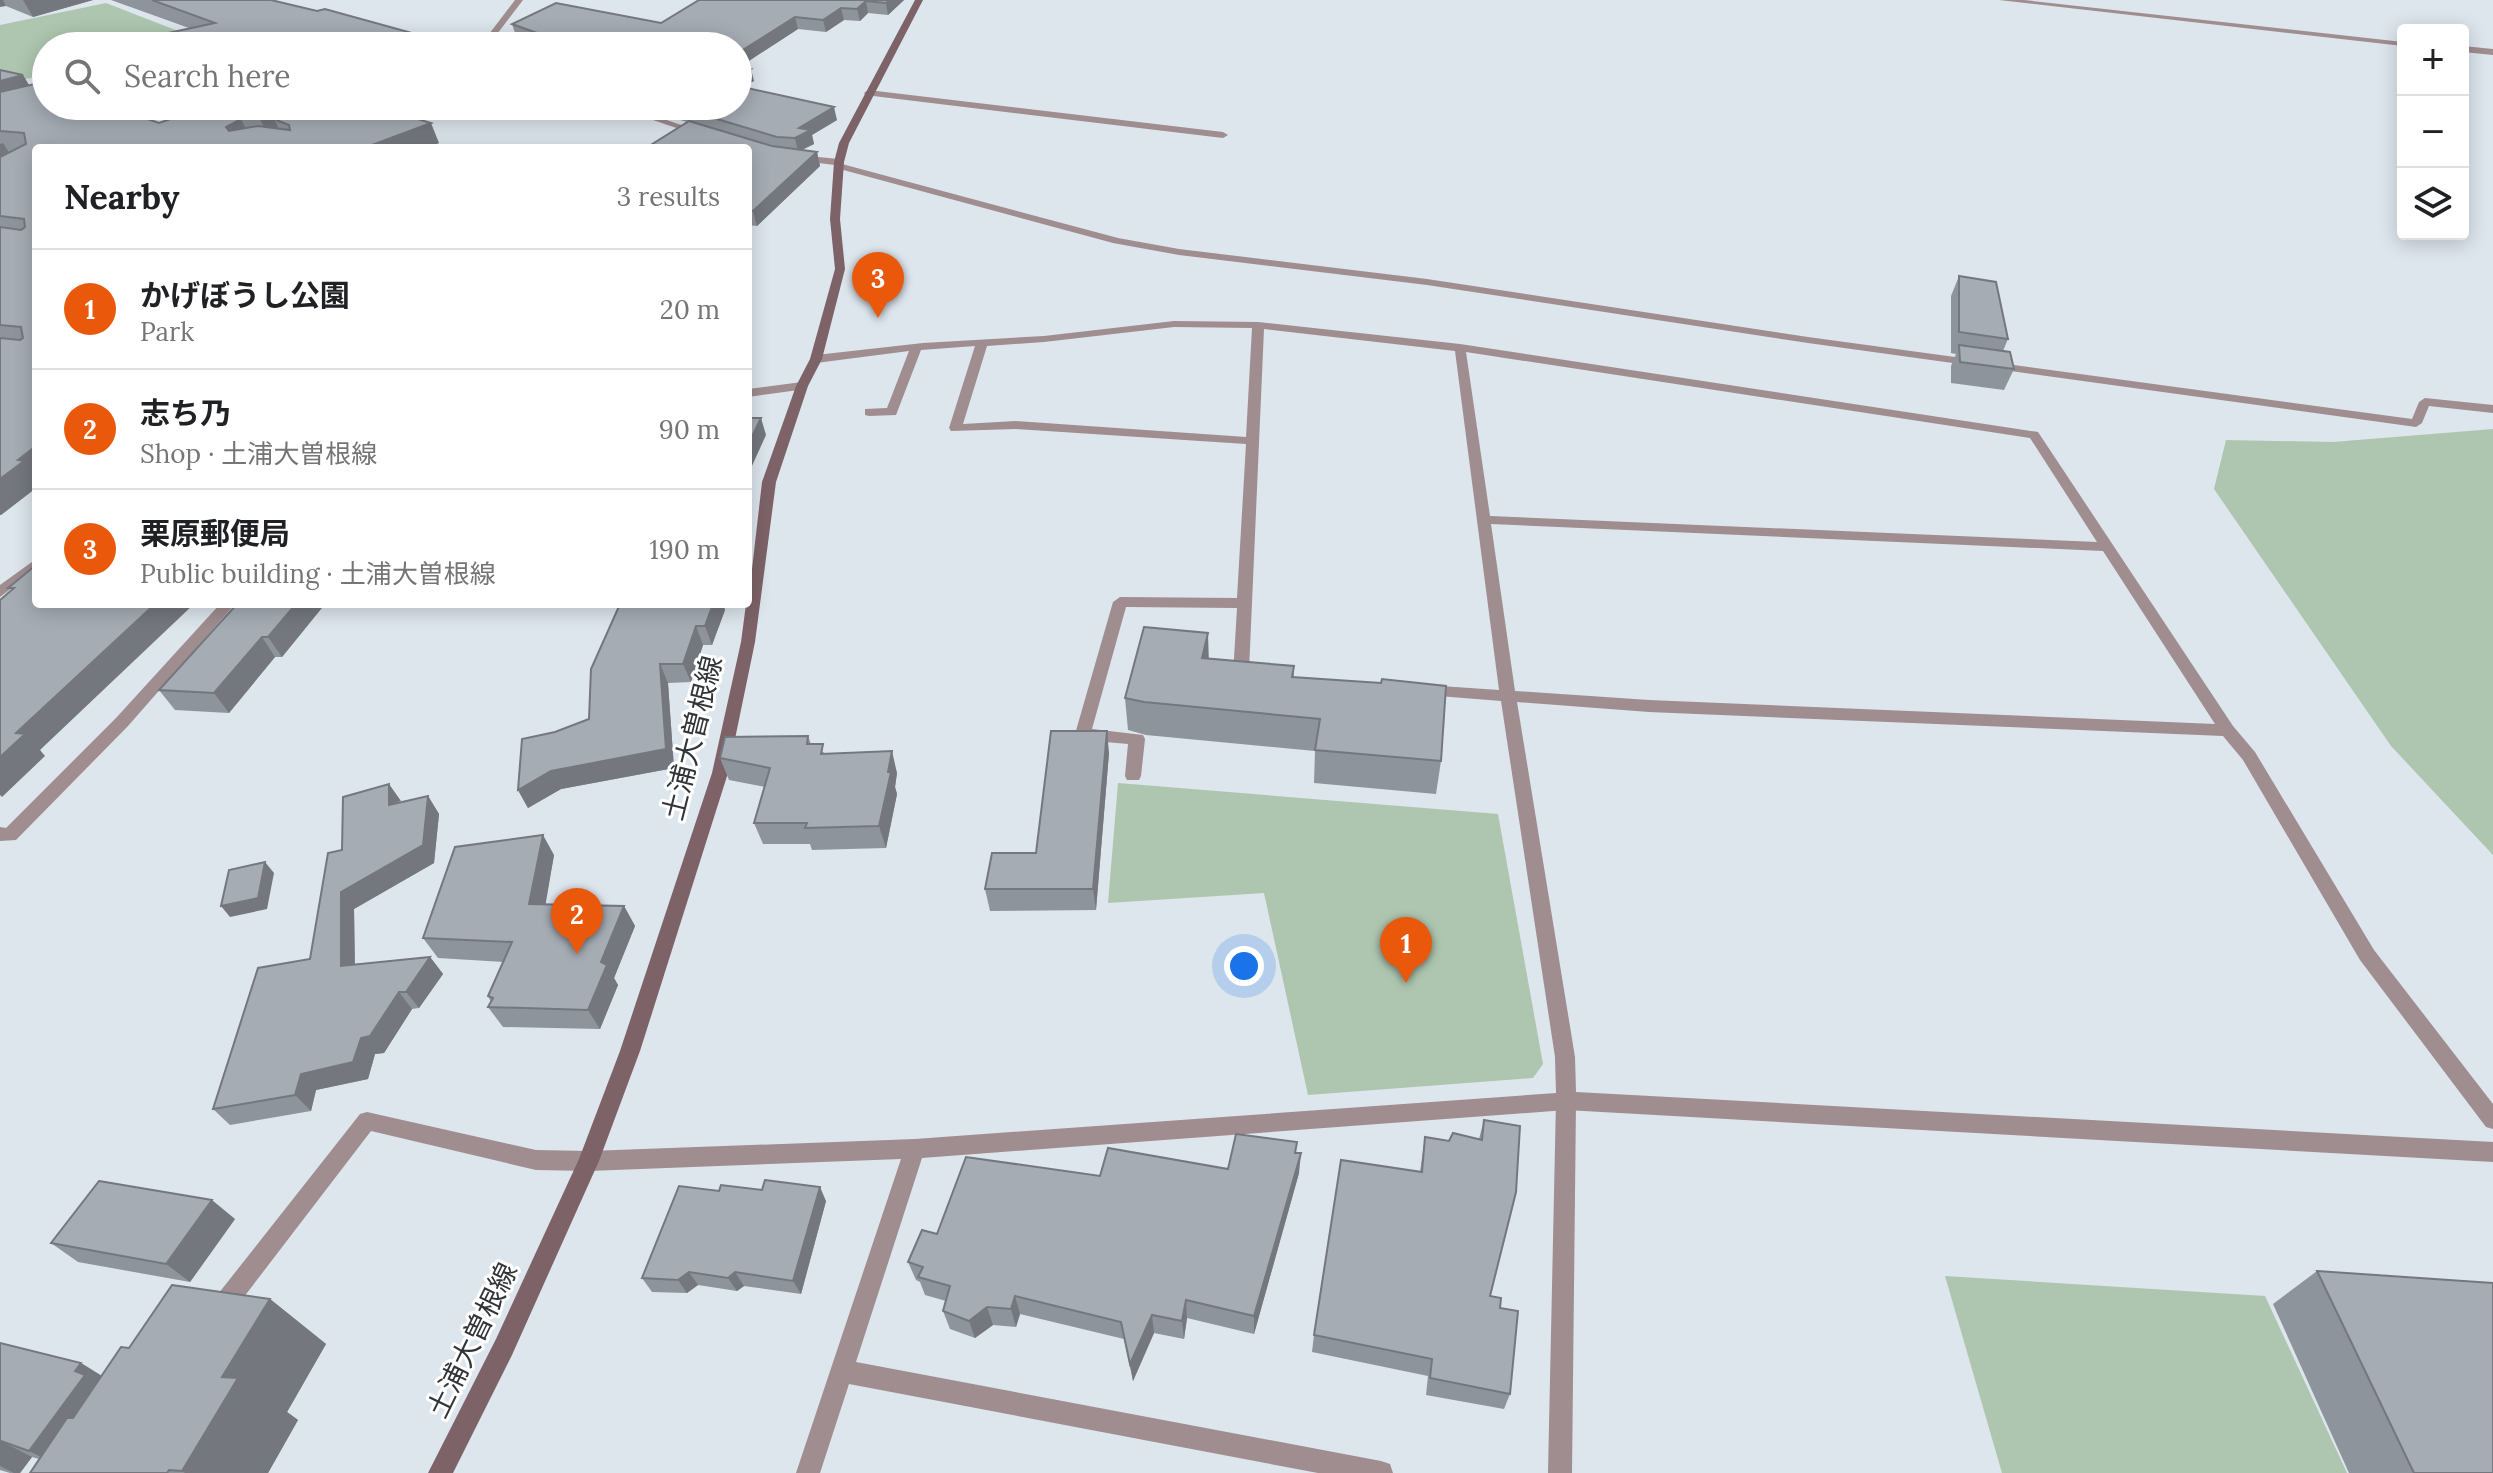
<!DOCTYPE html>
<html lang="en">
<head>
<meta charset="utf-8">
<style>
	:root { --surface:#fff; --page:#f6f6f6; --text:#202124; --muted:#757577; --line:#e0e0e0; --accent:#ea580c }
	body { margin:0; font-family:Lora,"Noto Sans JP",serif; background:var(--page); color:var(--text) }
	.controls { position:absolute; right:24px; top:24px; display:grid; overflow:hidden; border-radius:8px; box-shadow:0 4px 20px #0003 }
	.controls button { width:72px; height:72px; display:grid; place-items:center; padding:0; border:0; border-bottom:2px solid var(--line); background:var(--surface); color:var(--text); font:40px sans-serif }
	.you { position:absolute; left:1244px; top:966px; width:28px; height:28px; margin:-20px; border:6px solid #fff; border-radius:50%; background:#1a73e8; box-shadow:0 0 0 12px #1a73e833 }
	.badge { display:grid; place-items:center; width:52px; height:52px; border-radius:50%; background:var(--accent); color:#fff; font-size:26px; font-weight:700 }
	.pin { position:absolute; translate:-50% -66px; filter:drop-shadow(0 2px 4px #0008) }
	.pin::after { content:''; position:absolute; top:42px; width:28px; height:24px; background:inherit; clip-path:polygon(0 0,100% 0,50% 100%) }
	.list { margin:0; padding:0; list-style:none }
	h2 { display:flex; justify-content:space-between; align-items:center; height:104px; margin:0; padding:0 32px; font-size:34px }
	h2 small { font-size:26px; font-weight:400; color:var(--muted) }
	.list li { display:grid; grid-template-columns:52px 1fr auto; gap:24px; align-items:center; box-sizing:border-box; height:120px; padding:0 32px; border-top:2px solid var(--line) }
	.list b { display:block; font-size:30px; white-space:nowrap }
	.list p { margin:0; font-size:26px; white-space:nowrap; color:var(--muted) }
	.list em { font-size:26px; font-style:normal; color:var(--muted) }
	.icon { flex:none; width:44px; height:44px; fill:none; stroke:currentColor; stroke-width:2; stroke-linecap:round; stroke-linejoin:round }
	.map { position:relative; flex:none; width:2493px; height:1473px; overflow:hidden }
	.search { position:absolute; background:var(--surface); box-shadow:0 4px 20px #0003; left:32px; top:32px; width:720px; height:88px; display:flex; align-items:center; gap:20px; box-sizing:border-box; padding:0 28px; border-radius:44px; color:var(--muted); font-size:30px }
	.panel { position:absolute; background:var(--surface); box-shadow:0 4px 20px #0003; left:32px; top:144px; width:720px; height:464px; border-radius:8px }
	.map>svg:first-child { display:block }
</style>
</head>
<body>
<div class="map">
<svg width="2493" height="1473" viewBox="0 0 2493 1473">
	<rect width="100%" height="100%" fill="#dde5ed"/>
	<g fill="#aec6b0">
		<polygon points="106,3 196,38 167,46 46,46 46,75 0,84 0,25"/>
		<polygon points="2493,429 2493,855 2391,746 2214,489 2226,440 2333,442"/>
		<polygon points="1118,783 1498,814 1543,1064 1533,1078 1308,1095 1264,893 1108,903"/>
		<polygon points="1945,1276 2265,1296 2347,1473 2002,1473"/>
	</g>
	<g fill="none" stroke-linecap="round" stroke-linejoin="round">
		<g fill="#9f8d90" fill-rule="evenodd">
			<polygon points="515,0 523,0 488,46 480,46"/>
			<polygon points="1999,0 2024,0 2403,42 2403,46"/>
			<polygon points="2463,46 2493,49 2493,55 2463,52"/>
			<polygon points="868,90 1223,132 1228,135 1223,138 865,95 864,93"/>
			<polygon points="166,106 179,106 213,119 205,121"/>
			<polygon points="612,106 625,106 702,132 694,134"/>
			<polygon points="797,155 839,159 842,160 842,164 1118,238 1179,249 1427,279 1808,337 2412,419 2419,402 2425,398 2493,405 2493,413 2429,406 2422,423 2416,427 1808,343 1427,285 1179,255 1113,243 836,168 835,165 794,160 794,156"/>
			<path d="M 1174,321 L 1258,322 L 1460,344 L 2038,432 L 2233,726 L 2255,752 L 2374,950 L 2493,1104 L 2493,1129 L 2486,1127 L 2360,960 L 2243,760 L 2223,736 L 1649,712 L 1517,702 L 1575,1057 L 1576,1092 L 2493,1142 L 2493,1162 L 1566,1110 L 922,1158 L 856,1362 L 1381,1461 L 1390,1464 L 1393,1473 L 1318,1473 L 849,1384 L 820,1473 L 796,1473 L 901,1159 L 589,1171 L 536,1170 L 371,1131 L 227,1319 L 219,1322 L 211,1319 L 208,1311 L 211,1303 L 360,1114 L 367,1112 L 536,1150 L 589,1151 L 915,1139 L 1556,1093 L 1555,1057 L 1501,701 L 1426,695 L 1418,690 L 1426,685 L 1499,690 L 1455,351 L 1264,329 L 1249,671 L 1255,676 L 1247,681 L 1236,679 L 1233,675 L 1237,608 L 1126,607 L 1092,729 L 1143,735 L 1145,739 L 1141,776 L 1139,780 L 1127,780 L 1125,776 L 1128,744 L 1083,740 L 1075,734 L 1113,602 L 1120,597 L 1237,598 L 1246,444 L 1016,429 L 951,431 L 949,428 L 975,346 L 921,350 L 896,415 L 869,416 L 865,415 L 865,409 L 887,408 L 909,351 L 816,363 L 810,359 L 816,355 L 923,343 L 1044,336 ZM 1174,327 L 1252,328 L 1246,437 L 1016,421 L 963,424 L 987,346 L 1044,342 ZM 1466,352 L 2030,438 L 2097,542 L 1490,516 ZM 1491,524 L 2103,551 L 2215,724 L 1649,700 L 1515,691 Z"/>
			<polygon points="802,382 808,386 806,389 748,397 748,389"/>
			<polygon points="220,604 235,604 128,726 16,840 0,841 0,827 6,828 116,718"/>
		</g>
		<g fill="#9f8d90" fill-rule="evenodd">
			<polygon points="36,559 36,570 0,597 0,585"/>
			<polygon points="1566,1092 1573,1095 1576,1101 1572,1473 1548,1473 1556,1101 1559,1095"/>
		</g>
		<polygon fill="#7d6368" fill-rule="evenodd" points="915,0 923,0 849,143 844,162 840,219 845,269 822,359 808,386 776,482 755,642 728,773 640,1051 599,1161 512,1355 453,1473 428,1473 496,1339 579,1159 620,1051 712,773 741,642 746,604 748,604 762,482 796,386 810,359 835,269 830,219 834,162 839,143"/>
	</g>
	<g fill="#8e949b">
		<polygon points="0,0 93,0 33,17 6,6"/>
		<polygon points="111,0 271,0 452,46 144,46 140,39 189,28"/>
		<polygon points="699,0 904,0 888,15 868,13 860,21 844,20 826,32 798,29 741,66 754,81 742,87 837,120 812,135 814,144 801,150 817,152 820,166 757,226 748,225 748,148 687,122 635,106 738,106 738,46 544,46 516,36 512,24 661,23"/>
		<polygon points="0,70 23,75 29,86 159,123 230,115 225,106 395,106 398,113 439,143 426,148 36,148 36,488 1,515 0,515"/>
		<polygon points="1959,276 2008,339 2003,351 2014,369 2004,390 1951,383 1951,366 1956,354 1951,353 1951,296"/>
		<polygon points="325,604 282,657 275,657 229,713 175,710 159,690"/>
		<polygon points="713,604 723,604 725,610 712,645 703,645 691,682 668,683 674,768 561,789 528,808 518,790 555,732 589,719"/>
		<polygon points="1208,658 1294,666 1294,677 1441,761 1436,794 1314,783 1315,751 1146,735 1128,730 1125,698"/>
		<polygon points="808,736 811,744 826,754 897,773 895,787 897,794 886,848 812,850 810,844 763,844 754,823 765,787 729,780 720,758"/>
		<polygon points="1109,753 1096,910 990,911 985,889 1036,853"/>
		<polygon points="428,796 439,814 434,863 354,909 355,964 430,957 443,974 419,1008 412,1009 384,1053 375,1054 368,1079 316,1090 311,1111 230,1125 213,1109 310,959 342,850 401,802"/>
		<polygon points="554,855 545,904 624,906 635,926 614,978 618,985 600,1029 503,1027 488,1007 491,1002 488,996 504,962 438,958 423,938"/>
		<polygon points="1484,1120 1490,1296 1500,1308 1510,1394 1504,1409 1426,1395 1428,1376 1312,1352 1314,1335 1420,1172 1425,1137 1449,1141 1479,1139"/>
		<polygon points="1296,1153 1299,1173 1254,1334 1187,1318 1184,1339 1154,1333 1133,1381 1124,1339 1020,1314 1016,1327 993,1325 975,1338 950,1329 943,1311 946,1301 925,1295 920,1282 916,1280 908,1262 937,1234 1100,1176 1228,1169"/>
		<polygon points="719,1191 826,1201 801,1294 744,1286 737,1291 698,1285 687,1293 652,1292 642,1278"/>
		<polygon points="235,1219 190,1282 78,1262 51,1243"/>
		<polygon points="2317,1271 2493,1473 2349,1473 2273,1304"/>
		<polygon points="270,1299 326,1344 287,1412 298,1420 268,1473 30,1473 39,1459 32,1457 20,1473 10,1473 0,1470 0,1343 81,1363 102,1376 129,1348"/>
	</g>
	<g fill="#74787e">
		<polygon points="0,0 3,0 6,6 0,7"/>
		<polygon points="23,0 93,0 33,17"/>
		<polygon points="889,0 904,0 888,15 886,3"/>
		<polygon points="866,1 868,13 860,21 857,9"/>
		<polygon points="841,8 844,20 826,32 823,20"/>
		<polygon points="795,17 798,29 738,68 738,53"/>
		<polygon points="751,69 754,81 738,89 738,75"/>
		<polygon points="23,75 35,95 0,103 0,81"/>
		<polygon points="276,106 341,106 274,119 279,129 267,133 257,113"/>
		<polygon points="370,106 395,106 399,115"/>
		<polygon points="834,107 837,120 812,135 814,144 798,152 795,138 799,128"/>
		<polygon points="241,119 251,139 236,147 226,127"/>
		<polygon points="431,123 439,143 426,148 364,148"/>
		<polygon points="3,143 16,163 0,172 0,144"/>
		<polygon points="817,152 820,166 757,226 753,211"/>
		<polygon points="761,418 766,435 751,468 748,459 748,445"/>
		<polygon points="36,446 36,488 1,515 0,514 0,479 18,460"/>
		<polygon points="155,604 194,604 40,750 45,756 2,797 0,795 0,757 16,733"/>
		<polygon points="296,604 325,604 282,657 268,637"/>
		<polygon points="713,604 723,604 725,610 712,645 705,626"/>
		<polygon points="696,626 703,645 691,682 683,664"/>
		<polygon points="1208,633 1209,666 1202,658"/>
		<polygon points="262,637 275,657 229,713 214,693"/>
		<polygon points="660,664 668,683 674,768 561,789 528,808 518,790"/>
		<polygon points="1107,731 1109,753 1096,910 1093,889"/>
		<polygon points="892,751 897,773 895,787 897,794 886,848 879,826"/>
		<polygon points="389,784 401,801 389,805"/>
		<polygon points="428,796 439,814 434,863 354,909 355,983 341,966 341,892"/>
		<polygon points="543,835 554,855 542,925 529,904"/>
		<polygon points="265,862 274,873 267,909 230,917 221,906"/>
		<polygon points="624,906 635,926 614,978 618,985 600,1029 588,1010 601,962"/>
		<polygon points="430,957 443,974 419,1008 406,992"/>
		<polygon points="399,992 412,1009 384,1053 375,1054 368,1079 316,1090 311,1111 295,1095 301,1074 361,1038"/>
		<polygon points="1301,1153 1299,1173 1254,1334 1254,1316"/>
		<polygon points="820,1187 826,1201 801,1294 793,1281"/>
		<polygon points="212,1200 235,1219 190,1282 166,1264"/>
		<polygon points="689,1272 698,1285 687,1293 678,1280"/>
		<polygon points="735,1272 744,1286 737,1291 728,1278"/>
		<polygon points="1015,1296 1020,1314 1016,1327 1011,1309"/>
		<polygon points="270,1299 326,1344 287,1412 298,1420 268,1473 185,1473 182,1471 222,1377"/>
		<polygon points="1186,1300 1187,1318 1184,1339 1182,1321"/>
		<polygon points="987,1307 993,1325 975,1338 969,1321"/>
		<polygon points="1152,1315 1154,1333 1133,1381 1130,1364"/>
		<polygon points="81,1363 108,1380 59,1466 29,1451 75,1371"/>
		<polygon points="1,1441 32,1457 20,1473 14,1473 0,1466 0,1443"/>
	</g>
	<g fill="#a5acb4" stroke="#74787e" stroke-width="2">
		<polygon points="152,0 271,0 317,11 325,9 452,44 446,46 166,46 140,39 215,23"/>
		<polygon points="699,0 889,0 886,3 866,1 857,9 841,8 823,20 795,17 738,53 738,46 573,46 512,24 556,3 661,23"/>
		<polygon points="738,65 751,69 738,75"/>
		<polygon points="0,70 23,75 0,81"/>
		<polygon points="37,80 46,83 46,106 110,106 159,123 206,107 241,119 226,127 229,131 258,126 290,130 289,125 274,119 306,106 375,106 431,123 364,148 36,148 36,446 18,460 24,461 0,479 0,338 20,340 23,338 21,327 0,325 0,227 21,230 25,227 24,219 0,216 0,157 26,144 24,133 0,131 0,92 35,84"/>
		<polygon points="738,86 834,107 799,128 811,130 795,138 777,137 674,106 738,106"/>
		<polygon points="236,106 276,106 257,113"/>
		<polygon points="689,121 772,146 817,152 753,211 748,210 748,148 646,148"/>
		<polygon points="1959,276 1996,282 2008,339 1959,332"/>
		<polygon points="1959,345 2010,352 2014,369 1960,362"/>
		<polygon points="748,418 761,418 748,445"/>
		<polygon points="36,565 36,604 155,604 16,733 25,734 0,757 0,600 14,588 8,588"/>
		<polygon points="237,604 296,604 268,637 262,637 214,693 159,690"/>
		<polygon points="620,604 713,604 705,626 696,626 683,664 660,664 666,749 551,771 518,790 522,739 555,732 589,719 591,669"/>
		<polygon points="1144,627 1208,633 1202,658 1294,666 1292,677 1381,683 1382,679 1446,686 1441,761 1315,750 1320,719 1144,702 1125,698"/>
		<polygon points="1051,731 1107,731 1093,889 985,889 992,853 1036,853"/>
		<polygon points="808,736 807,744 823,744 821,754 892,751 888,772 891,772 879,826 805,828 807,823 754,823 770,768 720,758 725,737"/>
		<polygon points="389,784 389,805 428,796 423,845 341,892 341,966 430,957 406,992 399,992 370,1036 361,1038 353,1062 301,1074 295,1095 213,1109 258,968 310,959 328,853 342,850 343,797"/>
		<polygon points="543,835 529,904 624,906 601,962 607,965 588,1010 488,1007 493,998 488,996 512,942 423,938 455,847"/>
		<polygon points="265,862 258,898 221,906 229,870"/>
		<polygon points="1484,1120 1520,1126 1516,1192 1490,1296 1501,1298 1500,1308 1518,1311 1510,1394 1430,1378 1432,1359 1314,1335 1341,1160 1422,1172 1425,1137 1449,1141 1453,1133 1482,1140"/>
		<polygon points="1236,1134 1297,1142 1295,1153 1301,1153 1254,1316 1186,1300 1182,1321 1152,1315 1130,1364 1121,1322 1015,1296 1011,1309 987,1307 969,1321 943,1311 950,1286 918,1277 923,1267 908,1262 922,1230 937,1234 966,1157 1100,1176 1108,1148 1228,1169"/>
		<polygon points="765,1180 820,1187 793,1281 735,1272 728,1278 689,1272 678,1280 642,1278 679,1186 719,1191 721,1185 762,1190"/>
		<polygon points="99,1181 212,1200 166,1264 51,1243"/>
		<polygon points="2317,1271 2493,1283 2493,1473 2414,1473"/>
		<polygon points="172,1285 270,1299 222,1377 238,1378 182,1471 169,1470 167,1473 30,1473 67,1418 73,1418 121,1347 129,1348"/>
		<polygon points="0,1343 81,1363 75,1371 85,1375 29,1451 1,1441 0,1443"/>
	</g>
	<g text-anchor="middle" stroke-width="6" stroke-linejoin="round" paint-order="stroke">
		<g font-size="28" fill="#323538" stroke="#fff">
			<text transform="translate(692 738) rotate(-76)" y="10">土浦大曽根線</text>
			<text transform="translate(472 1340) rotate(-64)" y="10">土浦大曽根線</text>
		</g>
	</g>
</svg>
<div class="controls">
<button>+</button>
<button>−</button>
<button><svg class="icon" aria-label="layers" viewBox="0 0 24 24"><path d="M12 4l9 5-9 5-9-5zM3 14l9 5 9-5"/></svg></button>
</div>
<div class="you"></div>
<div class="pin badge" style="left:1406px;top:983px">1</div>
<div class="pin badge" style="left:577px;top:954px">2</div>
<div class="pin badge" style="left:878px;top:318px">3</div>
<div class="search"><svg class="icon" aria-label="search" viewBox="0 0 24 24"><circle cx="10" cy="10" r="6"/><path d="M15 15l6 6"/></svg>Search here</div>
<section class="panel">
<h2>Nearby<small>3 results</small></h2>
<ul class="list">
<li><span class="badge">1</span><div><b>かげぼうし公園</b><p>Park</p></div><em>20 m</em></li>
<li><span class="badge">2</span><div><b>志ち乃</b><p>Shop · 土浦大曽根線</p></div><em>90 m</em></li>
<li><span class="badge">3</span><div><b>栗原郵便局</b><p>Public building · 土浦大曽根線</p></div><em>190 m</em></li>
</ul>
</section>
</div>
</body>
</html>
